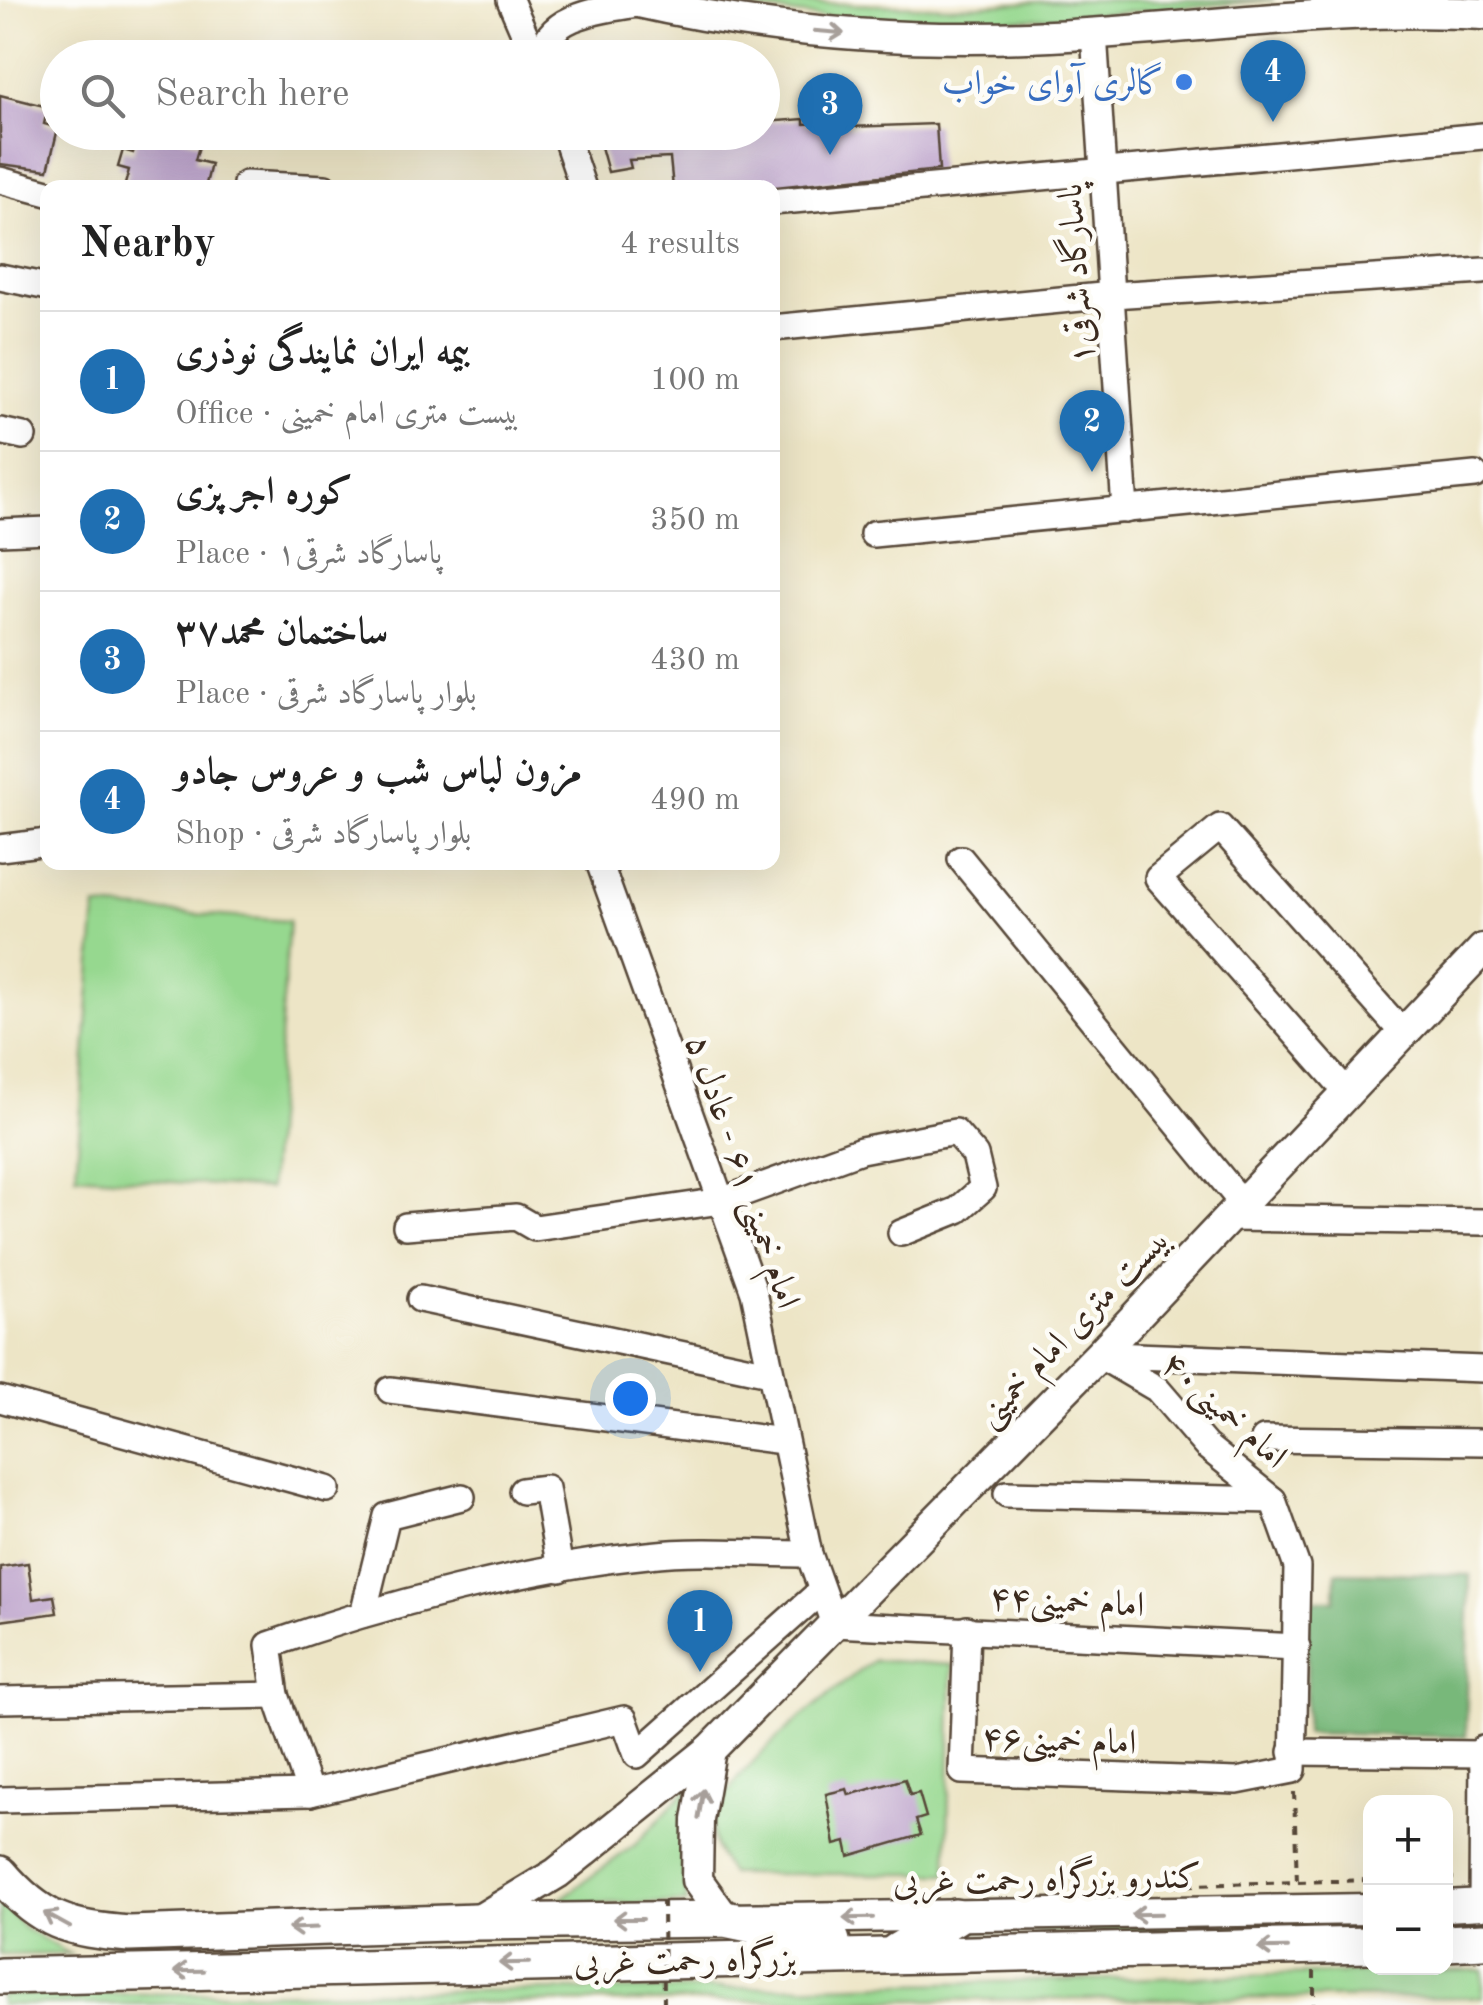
<!DOCTYPE html>
<html lang="en">
<head>
<meta charset="utf-8">
<style>
	:root { --surface:#fff; --page:#f2f2f2; --text:#222; --muted:#767676; --line:#e0e0e0; --accent:#1f6fb2 }
	body { margin:0; font-family:"Old Standard TT",Amiri,serif; background:var(--page); color:var(--text) }
	.controls { position:absolute; right:30px; bottom:30px; display:grid; overflow:hidden; border-radius:20px; box-shadow:0 10px 40px #0002 }
	.controls button { width:90px; height:90px; display:grid; place-items:center; padding:0; border:0; border-bottom:2px solid var(--line); background:var(--surface); color:var(--text); font:50px sans-serif }
	.you { position:absolute; left:630px; top:1398px; width:35px; height:35px; margin:-25px; border:8px solid #fff; border-radius:50%; background:#1a73e8; box-shadow:0 0 0 15px #1a73e833 }
	.badge { display:grid; place-items:center; width:65px; height:65px; border-radius:50%; background:var(--accent); color:#fff; font-size:32px; font-weight:700 }
	.pin { position:absolute; translate:-50% -82px; filter:drop-shadow(0 2px 5px #0008) }
	.pin::after { content:''; position:absolute; top:52px; width:35px; height:30px; background:inherit; clip-path:polygon(0 0,100% 0,50% 100%) }
	.list { margin:0; padding:0; list-style:none }
	h2 { display:flex; justify-content:space-between; align-items:center; height:130px; margin:0; padding:0 40px; font-size:42px }
	h2 small { font-size:32px; font-weight:400; color:var(--muted) }
	.list li { display:grid; grid-template-columns:65px 1fr auto; gap:30px; align-items:center; box-sizing:border-box; height:140px; padding:0 40px; border-top:2px solid var(--line) }
	.list b { display:block; font-size:38px; white-space:nowrap }
	.list p { margin:0; font-size:32px; white-space:nowrap; color:var(--muted) }
	.list em { font-size:32px; font-style:normal; color:var(--muted) }
	.icon { flex:none; width:55px; height:55px; fill:none; stroke:currentColor; stroke-width:2; stroke-linecap:round; stroke-linejoin:round }
	.map { position:relative; flex:none; width:1483px; height:2005px; overflow:hidden }
	.search { position:absolute; background:var(--surface); box-shadow:0 10px 40px #0002; left:40px; top:40px; width:740px; height:110px; display:flex; align-items:center; gap:25px; box-sizing:border-box; padding:0 35px; border-radius:55px; color:var(--muted); font-size:38px }
	.panel { position:absolute; background:var(--surface); box-shadow:0 10px 40px #0002; left:40px; top:180px; width:740px; height:690px; border-radius:20px }
	.map>svg:first-child { display:block }
</style>
</head>
<body>
<div class="map">
<svg width="1483" height="2005" viewBox="0 0 1483 2005">
	<rect width="100%" height="100%" fill="#fdfcf7"/>
	<filter id="ink" filterUnits="userSpaceOnUse"><feTurbulence type="fractalNoise" baseFrequency=".01" numOctaves="2"/><feDisplacementMap in="SourceGraphic" scale="20" xChannelSelector="R" yChannelSelector="G"/><feConvolveMatrix kernelMatrix="1 2 1 2 8 2 1 2 1" color-interpolation-filters="sRGB"/></filter>
	<filter id="wash" filterUnits="userSpaceOnUse"><feTurbulence type="fractalNoise" baseFrequency=".0048" numOctaves="4" result="noise"/><feDisplacementMap in="SourceGraphic" scale="40" xChannelSelector="R" yChannelSelector="G"/><feGaussianBlur stdDeviation="2.25" result="paint"/><feColorMatrix in="noise" values="0 0 0 0 0 0 0 0 0 0 0 0 0 0 0 0 0 1.4 0 .05"/><feComposite in="paint" operator="in"/></filter>
	<g filter="url(#wash)">
		<rect width="100%" height="100%" fill="#ede5c6"/>
		<g fill="#96d88f" stroke="#688156" stroke-width="2.5">
			<path d="M 710,0 L 950,7 L 1073,0 L 1274,0 C 1086,14 896,41 710,0 Z"/>
			<polygon points="96,907 289,921 269,1189 76,1175"/>
			<path d="M 874,1660 L 952,1665 L 947,1874 L 730,1874 C 720,1858 711,1845 713,1824 C 720,1775 834,1690 874,1660 Z"/>
			<polygon points="690,1786 681,1841 687,1903 555,1903 636,1844"/>
			<polygon points="0,1900 24,1928 70,1954 0,1955"/>
			<polygon points="1370,1922 1370,1932 950,1932 996,1927"/>
			<polygon points="1483,1970 1483,1997 0,2005 0,1995 694,1989"/>
		</g>
		<polygon fill="#78b87a" stroke="#5a714c" stroke-width="2.5" points="1336,1572 1470,1575 1466,1737 1305,1733 1309,1600 1335,1600"/>
		<g id="blocks">
			<g fill="#bba1cb">
				<polygon points="0,95 48,107 44,124 58,128 48,170 0,164"/>
				<polygon points="804,119 804,124 847,121 848,127 936,124 939,170 766,188 673,188 670,158 629,160 631,168 608,172 597,132 764,132 764,122"/>
				<polygon points="138,132 160,132 200,143 195,160 211,164 205,188 124,188 129,170 118,167 123,150 133,153"/>
				<polygon points="28,1563 33,1599 54,1596 57,1613 0,1621 0,1567"/>
				<polygon points="905,1779 910,1795 919,1793 926,1817 916,1820 921,1835 849,1856 846,1842 835,1845 826,1794 847,1789 849,1795"/>
			</g>
		</g>
	</g>
	<g filter="url(#ink)">
		<use href="#blocks" fill-opacity="0" stroke="#564637" stroke-width="2.5"/>
		<g fill="none" stroke-linecap="round" stroke-linejoin="round">
			<defs>
				<g id="minor">
					<polyline points="510,0 535,58"/>
					<polyline points="1094,33 1125,510"/>
					<path d="M 542,58 C 544,12 610,9 643,3"/>
					<polyline points="564,132 583,188"/>
					<polyline points="0,180 48,193"/>
					<polyline points="246,184 325,188"/>
					<polyline points="772,202 1483,136"/>
					<polyline points="0,277 48,287"/>
					<polyline points="772,328 1112,295 1483,271"/>
					<polyline points="0,431 23,436"/>
					<polyline points="0,532 48,530"/>
					<polyline points="873,534 1475,475"/>
					<polyline points="0,848 48,842"/>
					<polyline points="961,859 1242,1203"/>
					<polyline points="599,862 754,1292 809,1554 834,1624 1297,1647"/>
					<polyline points="1346,1091 1158,878 1220,827 1403,1033"/>
					<polyline points="1229,1218 1483,1222"/>
					<polyline points="406,1226 516,1217 535,1228 721,1201 861,1150 955,1132 975,1155 983,1188 958,1210 901,1233"/>
					<polyline points="420,1299 769,1373"/>
					<polyline points="1109,1355 1483,1369"/>
					<polyline points="390,1390 783,1441"/>
					<polyline points="0,1399 327,1489"/>
					<polyline points="1264,1439 1483,1442"/>
					<polyline points="522,1491 546,1488 560,1569"/>
					<polyline points="1007,1494 1273,1500"/>
					<polyline points="363,1614 387,1516 462,1497"/>
					<polyline points="967,1629 962,1771 1237,1781 1293,1770 1297,1567 1273,1500 1206,1446 1157,1389 1099,1355"/>
					<polyline points="0,1700 276,1695"/>
					<polyline points="1292,1752 1483,1754"/>
					<path d="M 310,1793 L 276,1695 L 269,1645 C 381,1605 530,1567 648,1555 C 701,1549 756,1554 809,1554"/>
					<polyline points="0,1800 310,1793 624,1719 637,1755 821,1591"/>
					<polyline points="1482,1904 1483,1749"/>
				</g>
				<g id="major">
					<path d="M 629,0 C 767,32 910,43 1051,36 C 1196,29 1338,6 1483,14"/>
					<polyline points="710,1750 698,1820 697,1880 725,1919 1370,1909"/>
					<polyline points="1446,1906 1483,1904"/>
					<polyline points="476,1922 557,1873 710,1750 1099,1355 1483,949"/>
				</g>
				<g id="highway">
					<path d="M 0,1874 C 41,1922 69,1929 129,1934 L 476,1922 L 725,1919 L 832,1941"/>
					<polyline points="1446,1943 1483,1941"/>
					<polyline points="897,1951 955,1917"/>
					<polyline points="0,1976 1370,1945"/>
				</g>
			</defs>
			<use href="#minor" stroke="#564637" stroke-width="30"/>
			<use href="#major" stroke="#564637" stroke-width="35"/>
			<use href="#highway" stroke="#564637" stroke-width="40"/>
			<g stroke="#564637" stroke-width="4" stroke-dasharray="8 8" stroke-linecap="butt">
				<polyline points="1294,1792 1297,1883"/>
				<polyline points="1446,1878 1461,1878"/>
				<polyline points="1154,1886 1370,1880"/>
				<polyline points="1314,1971 1314,2005"/>
			</g>
			<use href="#minor" stroke="#fff" stroke-width="25"/>
			<use href="#major" stroke="#fff" stroke-width="30"/>
			<use href="#highway" stroke="#fff" stroke-width="35"/>
			<polyline stroke="#564637" stroke-width="4" stroke-dasharray="8 8" stroke-linecap="butt" points="663,1900 664,2005"/>
		</g>
		<defs><path id="oneway-shaft" d="M-6 0H5M1.5-3L5.5 0L1.5 3" fill="none" stroke-width="1.6" stroke-linecap="round" stroke-linejoin="round" transform="scale(2.5)"/></defs>
		<g stroke="#a79f9a">
			<use href="#oneway-shaft" transform="translate(829 32) rotate(5)"/>
			<use href="#oneway-shaft" transform="translate(701 1804) rotate(-80)"/>
			<use href="#oneway-shaft" transform="translate(1146 1914) rotate(179)"/>
			<use href="#oneway-shaft" transform="translate(858 1918) rotate(179)"/>
			<use href="#oneway-shaft" transform="translate(628 1919) rotate(-180)"/>
			<use href="#oneway-shaft" transform="translate(57 1920) rotate(-151)"/>
			<use href="#oneway-shaft" transform="translate(303 1928) rotate(178)"/>
			<use href="#oneway-shaft" transform="translate(1273 1948) rotate(179)"/>
			<use href="#oneway-shaft" transform="translate(514 1963) rotate(179)"/>
			<use href="#oneway-shaft" transform="translate(189 1971) rotate(179)"/>
		</g>
	</g>
	<circle fill="#3f7fe0" stroke="#fdfcf7" stroke-width="4" cx="1184" cy="82" r="10"/>
	<g text-anchor="middle" stroke-width="9" stroke-linejoin="round" paint-order="stroke">
		<g font-size="35" fill="#366cbe" stroke="#fdfcf7" text-anchor="end">
			<text x="1164" y="94">گالری آوای خواب</text>
		</g>
		<g font-size="35" fill="#3b2a1e" stroke="#fdfcf7">
			<text transform="translate(1075 274) rotate(-94)" y="12">پاسارگاد شرقی۱</text>
			<text transform="translate(744 1171) rotate(71)" y="12">امام خمینی ۶۱ - عادل ۵</text>
			<text transform="translate(1072 1326) rotate(-46)" y="12">بیست متری امام خمینی</text>
			<text transform="translate(1225 1409) rotate(42)" y="12">امام خمینی۴۰</text>
			<text transform="translate(1067 1600) rotate(3)" y="12">۴۴امام خمینی</text>
			<text transform="translate(1059 1739) rotate(2)" y="12">امام خمینی۴۶</text>
			<text transform="translate(1047 1878) rotate(-1)" y="12">کندرو بزرگراه رحمت غربی</text>
			<text transform="translate(685 1959) rotate(-1)" y="12">بزرگراه رحمت غربی</text>
		</g>
	</g>
</svg>
<div class="controls">
<button>+</button>
<button>−</button>
</div>
<div class="you"></div>
<div class="pin badge" style="left:700px;top:1672px">1</div>
<div class="pin badge" style="left:1092px;top:472px">2</div>
<div class="pin badge" style="left:830px;top:155px">3</div>
<div class="pin badge" style="left:1273px;top:122px">4</div>
<div class="search"><svg class="icon" aria-label="search" viewBox="0 0 24 24"><circle cx="10" cy="10" r="6"/><path d="M15 15l6 6"/></svg>Search here</div>
<section class="panel">
<h2>Nearby<small>4 results</small></h2>
<ul class="list">
<li><span class="badge">1</span><div><b>بیمه ایران نمایندگی نوذری</b><p>Office · بیست متری امام خمینی</p></div><em>100 m</em></li>
<li><span class="badge">2</span><div><b>کوره اجر پزی</b><p>Place · پاسارگاد شرقی۱</p></div><em>350 m</em></li>
<li><span class="badge">3</span><div><b>ساختمان محمد۳۷</b><p>Place · بلوار پاسارگاد شرقی</p></div><em>430 m</em></li>
<li><span class="badge">4</span><div><b>مزون لباس شب و عروس جادو</b><p>Shop · بلوار پاسارگاد شرقی</p></div><em>490 m</em></li>
</ul>
</section>
</div>
</body>
</html>
